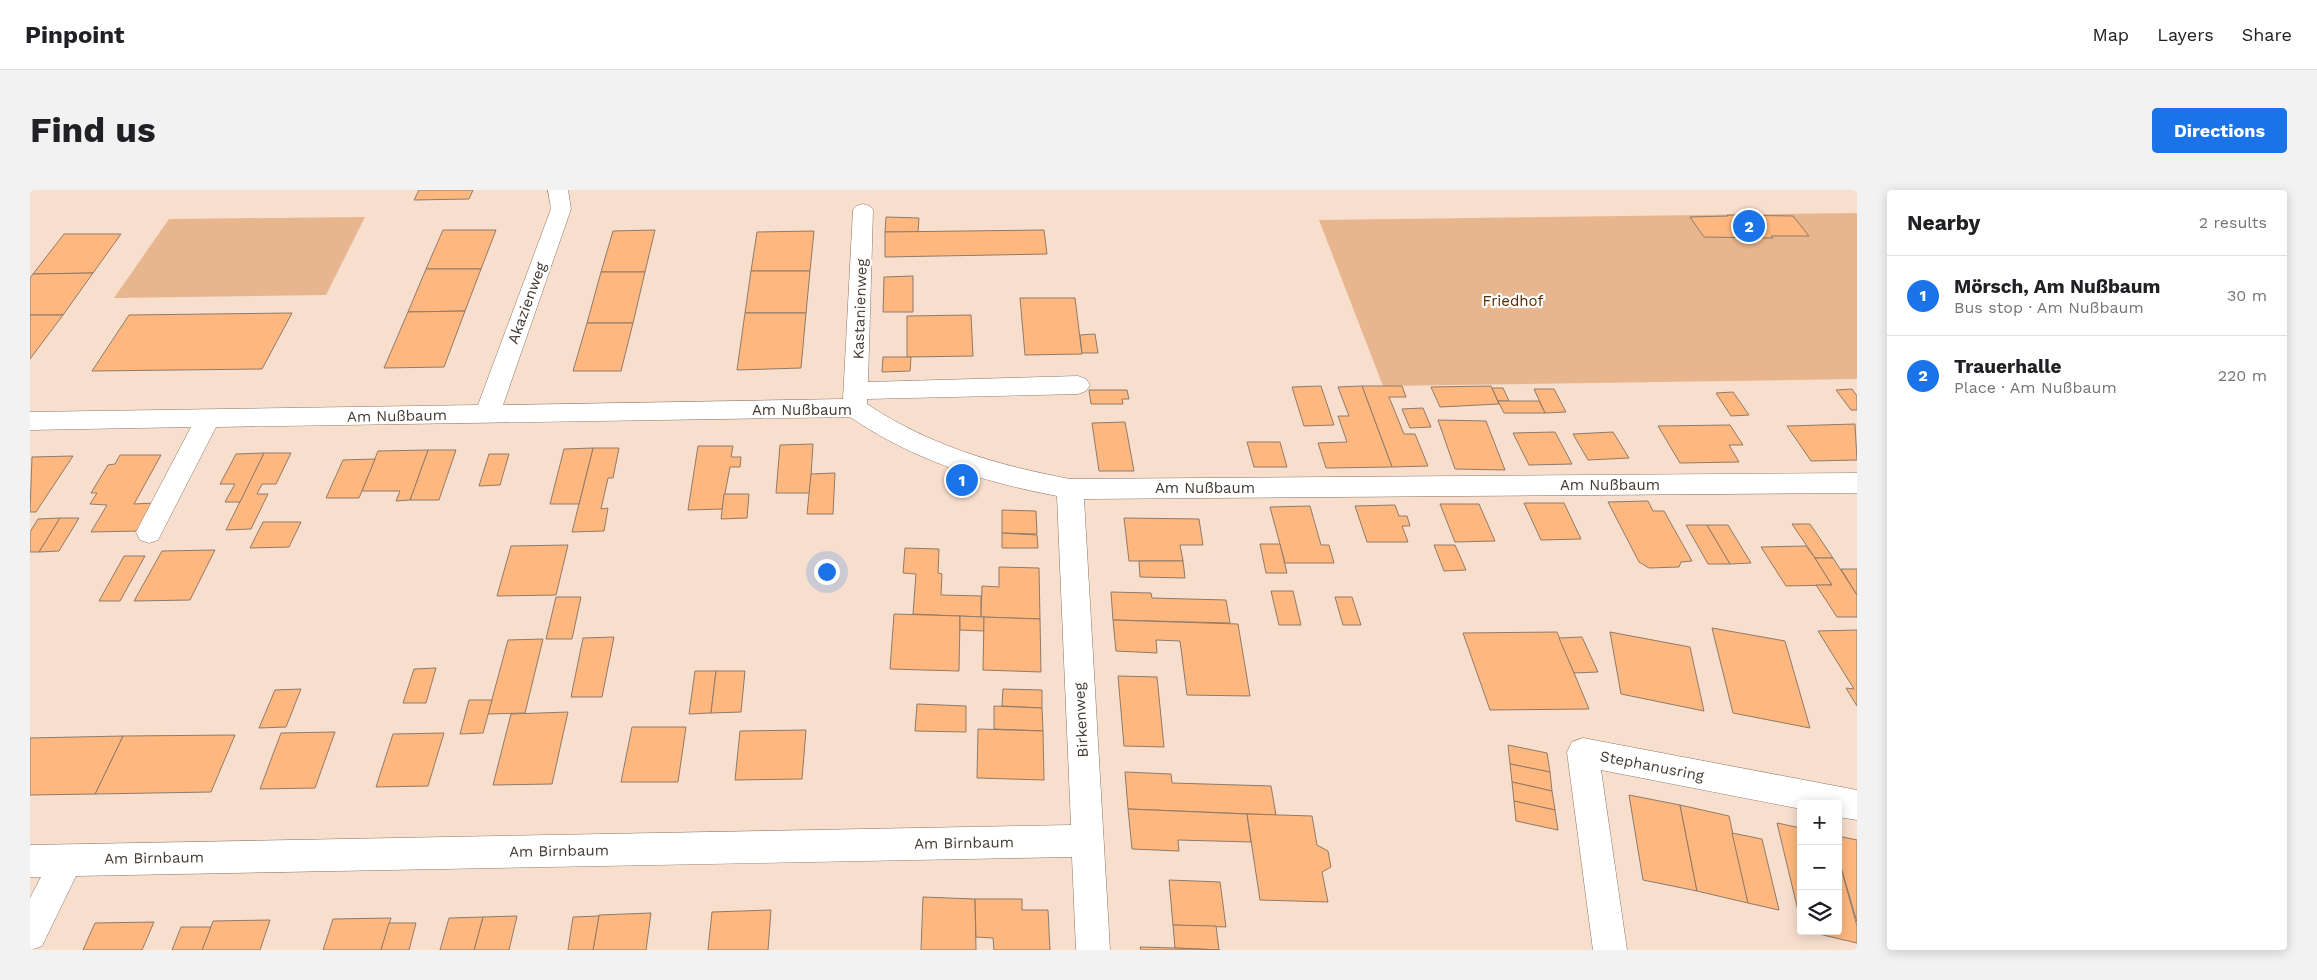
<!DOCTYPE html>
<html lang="en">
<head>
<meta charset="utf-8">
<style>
	:root { --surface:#fff; --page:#f2f2f2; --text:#202124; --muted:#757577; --line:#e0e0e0; --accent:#1a73e8 }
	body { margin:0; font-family:"Work Sans",sans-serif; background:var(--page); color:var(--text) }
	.controls { position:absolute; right:15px; bottom:15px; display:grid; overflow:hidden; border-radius:5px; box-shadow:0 2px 12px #0003 }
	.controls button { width:45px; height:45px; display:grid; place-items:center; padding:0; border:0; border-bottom:1px solid var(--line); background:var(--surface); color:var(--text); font:25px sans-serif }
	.you { position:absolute; left:796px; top:381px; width:18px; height:18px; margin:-12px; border:4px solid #fff; border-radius:50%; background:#1a73e8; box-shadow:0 0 0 8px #1a73e833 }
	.badge { display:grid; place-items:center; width:32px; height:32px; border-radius:50%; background:var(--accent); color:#fff; font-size:16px; font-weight:700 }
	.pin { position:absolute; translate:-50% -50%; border:2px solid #fff; box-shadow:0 1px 5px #0006 }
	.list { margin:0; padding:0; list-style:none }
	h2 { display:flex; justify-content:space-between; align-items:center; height:65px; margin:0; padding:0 20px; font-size:21px }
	h2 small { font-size:16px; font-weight:400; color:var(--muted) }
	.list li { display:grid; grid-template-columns:32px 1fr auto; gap:15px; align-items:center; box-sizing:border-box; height:80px; padding:0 20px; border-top:1px solid var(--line) }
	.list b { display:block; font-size:19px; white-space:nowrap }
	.list p { margin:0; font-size:16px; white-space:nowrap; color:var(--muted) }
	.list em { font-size:16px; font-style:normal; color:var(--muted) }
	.icon { flex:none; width:28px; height:28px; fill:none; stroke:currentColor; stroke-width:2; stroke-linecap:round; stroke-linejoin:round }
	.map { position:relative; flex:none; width:1827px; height:760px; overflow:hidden; border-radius:5px }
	header { display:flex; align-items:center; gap:30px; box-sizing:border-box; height:70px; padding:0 25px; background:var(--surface); border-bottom:1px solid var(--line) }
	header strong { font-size:24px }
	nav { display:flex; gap:28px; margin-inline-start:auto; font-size:18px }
	.intro { display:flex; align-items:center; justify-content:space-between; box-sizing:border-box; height:120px; padding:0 30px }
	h1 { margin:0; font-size:35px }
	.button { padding:12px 22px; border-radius:5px; background:var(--accent); color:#fff; font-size:18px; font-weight:700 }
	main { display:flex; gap:30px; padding:0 30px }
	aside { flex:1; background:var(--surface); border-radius:5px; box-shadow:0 2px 12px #0003 }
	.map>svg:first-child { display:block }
</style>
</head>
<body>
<header>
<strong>Pinpoint</strong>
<nav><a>Map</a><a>Layers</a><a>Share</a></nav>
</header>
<div class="intro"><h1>Find us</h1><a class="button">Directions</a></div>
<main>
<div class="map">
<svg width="1827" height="760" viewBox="0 0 1827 760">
	<rect width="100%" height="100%" fill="#f8dfcd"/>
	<g fill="#e7b58e">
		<polygon points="1827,23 1827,189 1353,196 1289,30"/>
		<polygon points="335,27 296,105 84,108 139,29"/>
	</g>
	<g fill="#feb77e" stroke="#907a69">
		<polygon points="389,0 443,0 439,9 384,10"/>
		<polygon points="1697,25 1763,26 1779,46 1741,46 1743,48 1674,47 1660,27 1698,26"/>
		<polygon points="856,27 889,28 888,42 855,42"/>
		<polygon points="413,40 466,40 451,79 396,79"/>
		<polygon points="625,40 615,82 571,82 583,41"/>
		<polygon points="1014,40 1017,64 855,67 855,42"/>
		<polygon points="784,41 780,81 721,81 727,42"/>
		<polygon points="34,44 91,44 63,83 3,84"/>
		<polygon points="396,79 451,79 435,121 378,122"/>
		<polygon points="721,81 780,81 776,123 715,123"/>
		<polygon points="571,82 615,82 603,133 557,133"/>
		<polygon points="63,83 33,125 0,125 0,88 3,84"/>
		<polygon points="883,86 883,122 853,122 854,87"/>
		<polygon points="990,108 1045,108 1052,164 995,165"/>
		<polygon points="435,121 414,177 354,178 378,122"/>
		<polygon points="262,123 232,179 62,181 99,125"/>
		<polygon points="715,123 776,123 771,178 707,180"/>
		<polygon points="0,125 33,125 0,169"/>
		<polygon points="941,125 943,166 877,167 877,126"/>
		<polygon points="557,133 603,133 591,181 543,181"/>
		<polygon points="1065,144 1068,163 1052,163 1050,145"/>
		<polygon points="853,167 881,167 880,181 852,182"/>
		<polygon points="1291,196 1304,235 1274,236 1262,197"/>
		<polygon points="1332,196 1372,196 1376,207 1359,207 1374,244 1385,244 1398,276 1362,277"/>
		<polygon points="1332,196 1362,277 1296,278 1288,253 1317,252 1308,226 1319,226 1308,197"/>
		<polygon points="1461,196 1469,214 1410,217 1401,197"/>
		<polygon points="1462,198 1473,198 1479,211 1468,211"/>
		<polygon points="1504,199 1524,199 1536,222 1515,223"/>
		<polygon points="1822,199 1827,206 1827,220 1821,220 1806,200"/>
		<polygon points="1059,200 1097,200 1099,209 1092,209 1093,214 1061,214"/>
		<polygon points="1703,202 1719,225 1701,226 1686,203"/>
		<polygon points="1468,211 1509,211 1515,223 1474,223"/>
		<polygon points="1393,218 1401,237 1380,238 1372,219"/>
		<polygon points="1408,230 1456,231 1475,280 1425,279"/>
		<polygon points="1095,232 1104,281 1069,281 1062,233"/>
		<polygon points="1825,234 1827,270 1781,271 1757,236"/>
		<polygon points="1700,235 1713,255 1699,255 1709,272 1650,273 1628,236"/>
		<polygon points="1525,242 1542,274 1499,275 1483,243"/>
		<polygon points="1583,242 1599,268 1558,270 1543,244"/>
		<polygon points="1217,252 1250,252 1257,277 1224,277"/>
		<polygon points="783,254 780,303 746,303 750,255"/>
		<polygon points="668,256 703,256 701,267 711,267 710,277 700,277 692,319 658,320"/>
		<polygon points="563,258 589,258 583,288 578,288 571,319 578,318 574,341 542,342"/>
		<polygon points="563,258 549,314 520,314 534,259"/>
		<polygon points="398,260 426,260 409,310 380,310"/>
		<polygon points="398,260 380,310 366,311 370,301 332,301 348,261"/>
		<polygon points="234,263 261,263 246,294 232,294 227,304 238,304 221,339 196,340"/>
		<polygon points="234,263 210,312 195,312 205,294 190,294 206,264"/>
		<polygon points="459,264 479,264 470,295 449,296"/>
		<polygon points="90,265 131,265 104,314 124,313 108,341 61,342 77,315 60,314 67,303 61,303 78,275 85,274"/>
		<polygon points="43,266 6,322 0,322 2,267"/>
		<polygon points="345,269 329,308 296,308 313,270"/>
		<polygon points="805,283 803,324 777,324 781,284"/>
		<polygon points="694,304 719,304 717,328 691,329"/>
		<polygon points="1618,311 1623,321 1634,321 1662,371 1651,372 1649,377 1619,378 1609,372 1578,312"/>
		<polygon points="1494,313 1534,313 1551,349 1511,350"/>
		<polygon points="1410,314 1449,314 1465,351 1425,352"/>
		<polygon points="1365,315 1369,326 1377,326 1380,336 1372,336 1378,352 1337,352 1325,316"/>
		<polygon points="1280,316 1291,355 1299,355 1304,373 1255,373 1240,317"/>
		<polygon points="972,320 1006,321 1007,344 972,343"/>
		<polygon points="30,328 9,362 0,362 0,342 8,329"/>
		<polygon points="30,328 49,328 29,361 9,362"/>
		<polygon points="1094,328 1169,329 1173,355 1150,355 1153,371 1099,371"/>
		<polygon points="233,332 271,332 259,357 220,358"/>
		<polygon points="1762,334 1780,334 1803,368 1785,368"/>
		<polygon points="1656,335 1677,335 1700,374 1678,374"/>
		<polygon points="1677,335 1698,335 1721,373 1700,374"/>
		<polygon points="972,343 1007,345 1008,358 972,358"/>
		<polygon points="1230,354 1250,354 1257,383 1236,383"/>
		<polygon points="538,355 526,405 467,406 481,356"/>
		<polygon points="1404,355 1425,355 1436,380 1414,381"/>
		<polygon points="1776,356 1785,368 1802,395 1756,396 1731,357"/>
		<polygon points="875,358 909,359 908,383 912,384 911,405 951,406 951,427 883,424 886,384 873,383"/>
		<polygon points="185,360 160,410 104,411 132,361"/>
		<polygon points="94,366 115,366 90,411 69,411"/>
		<polygon points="1785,368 1803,368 1827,405 1827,427 1807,427 1786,395 1802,395"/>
		<polygon points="1109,371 1153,371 1155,388 1110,387"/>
		<polygon points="969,377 1009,378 1010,429 951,427 952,396 969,397"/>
		<polygon points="1811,379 1827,379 1827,405"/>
		<polygon points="1241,401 1263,401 1271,435 1249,435"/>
		<polygon points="1081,402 1121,403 1122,408 1196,410 1200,433 1083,430"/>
		<polygon points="526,407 551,407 542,449 516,449"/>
		<polygon points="1305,407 1322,407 1331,435 1313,435"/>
		<polygon points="864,424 930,426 929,481 860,479"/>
		<polygon points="930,426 954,427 954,441 930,440"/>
		<polygon points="954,427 1010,429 1011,482 953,480"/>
		<polygon points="1083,430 1208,434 1220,506 1157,505 1150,451 1126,450 1127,463 1086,461"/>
		<polygon points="1682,438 1755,451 1780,538 1703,523"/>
		<polygon points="1827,440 1827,516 1816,498 1824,499 1788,441"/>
		<polygon points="1527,442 1559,519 1460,520 1433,443"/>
		<polygon points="1580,442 1660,457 1674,521 1591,504"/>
		<polygon points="584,447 572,507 541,507 553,448"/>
		<polygon points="1552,447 1568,482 1544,483 1529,448"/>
		<polygon points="513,449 495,523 458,524 478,450"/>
		<polygon points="406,478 396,513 373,513 384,479"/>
		<polygon points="665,481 686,481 681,523 659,524"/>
		<polygon points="686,481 715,481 711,522 681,523"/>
		<polygon points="1088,486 1127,487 1134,557 1094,556"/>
		<polygon points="271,499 256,537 229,538 245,500"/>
		<polygon points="973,499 1012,500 1012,518 972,516"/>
		<polygon points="439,510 462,510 453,543 430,544"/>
		<polygon points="887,514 936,516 936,542 885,541"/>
		<polygon points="964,516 1012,518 1013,541 964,539"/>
		<polygon points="538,522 522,594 463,595 481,524"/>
		<polygon points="602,537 656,537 648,592 591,592"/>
		<polygon points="948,539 1013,541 1014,590 947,588"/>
		<polygon points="776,540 772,589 705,590 710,541"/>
		<polygon points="305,542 285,598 230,599 251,543"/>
		<polygon points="414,543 398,596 346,597 363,544"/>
		<polygon points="205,545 181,602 65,604 93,546"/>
		<polygon points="93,546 65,604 0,605 0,548"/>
		<polygon points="1478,555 1517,563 1520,582 1480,574"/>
		<polygon points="1480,574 1520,582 1522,601 1482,592"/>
		<polygon points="1095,582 1141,584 1142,593 1241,596 1246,625 1098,619"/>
		<polygon points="1482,592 1522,601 1525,620 1484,611"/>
		<polygon points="1599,605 1650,615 1667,701 1613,690"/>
		<polygon points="1484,611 1525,620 1528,640 1486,631"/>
		<polygon points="1650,615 1699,626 1718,713 1667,701"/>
		<polygon points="1098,619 1217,624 1221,652 1148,650 1149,661 1102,659"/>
		<polygon points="1217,624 1282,626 1287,655 1298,661 1301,677 1292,682 1298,712 1230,710"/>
		<polygon points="1747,633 1771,638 1771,733"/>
		<polygon points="1702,643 1732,649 1749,720 1718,713"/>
		<polygon points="1808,646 1827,650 1827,732 1808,667"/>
		<polygon points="1808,667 1827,736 1827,753 1776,741 1808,741"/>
		<polygon points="1139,690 1190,692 1196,737 1143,735"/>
		<polygon points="893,707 945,709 946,760 891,760"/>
		<polygon points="945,709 992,709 992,720 1018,720 1020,760 964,760 963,748 946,747"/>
		<polygon points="741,720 738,760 678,760 682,722"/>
		<polygon points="621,723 616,760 563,760 569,725"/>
		<polygon points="487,726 479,760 444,760 453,727"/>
		<polygon points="569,726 563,760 538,760 543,727"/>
		<polygon points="453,727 444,760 410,760 419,728"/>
		<polygon points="361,728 351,760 293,760 303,729"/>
		<polygon points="240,730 230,760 172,760 183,731"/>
		<polygon points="124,732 112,760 53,760 65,733"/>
		<polygon points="359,733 386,733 379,760 351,760"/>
		<polygon points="1143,735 1186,736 1189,760 1145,758"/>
		<polygon points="151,737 181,737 172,760 142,760"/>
		<polygon points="1110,757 1145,758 1190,760 1111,760"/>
	</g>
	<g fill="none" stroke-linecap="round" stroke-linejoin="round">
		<defs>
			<g id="minor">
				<path d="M 518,0 L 538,0 L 541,19 L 473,215 L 813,209 L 823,20 L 826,16 L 833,14 L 840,16 L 843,20 L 838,192 L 1048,186 L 1056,189 L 1060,195 L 1056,201 L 1048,204 L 837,209 L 837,214 C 900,256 967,275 1040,289 L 1827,283 L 1827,303 L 1054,309 L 1080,760 L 1046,760 L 1042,667 L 46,686 L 12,756 L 0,760 L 0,708 L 11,687 L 0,687 L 0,655 L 1041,635 L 1027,306 C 953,292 883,270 820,227 L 186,237 L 128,350 L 119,353 L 110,350 L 106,342 L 161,237 L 0,240 L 0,222 L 448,215 L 521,19 Z"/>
				<polygon points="1553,548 1827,600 1827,630 1808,627 1808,614 1771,614 1771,619 1571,580 1597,760 1563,760 1537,562 1542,552"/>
			</g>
		</defs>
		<use href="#minor" stroke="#8c7665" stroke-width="1"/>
		<use href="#minor" fill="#fff" fill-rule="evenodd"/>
	</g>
	<g text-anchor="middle" stroke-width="4.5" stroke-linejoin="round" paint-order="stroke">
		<g font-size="15" fill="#582c00" stroke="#fff">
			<text x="1483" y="116">Friedhof</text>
		</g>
		<g font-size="15" fill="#433a32" stroke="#fff">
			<text transform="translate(497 113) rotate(-70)" y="5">Akazienweg</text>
			<text transform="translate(830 119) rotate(-88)" y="5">Kastanienweg</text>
			<text x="772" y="225">Am Nußbaum</text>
			<text transform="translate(367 226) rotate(-1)" y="5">Am Nußbaum</text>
			<text x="1580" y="300">Am Nußbaum</text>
			<text x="1175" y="303">Am Nußbaum</text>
			<text transform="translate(1051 530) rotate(-93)" y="5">Birkenweg</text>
			<text transform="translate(1622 576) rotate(11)" y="5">Stephanusring</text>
			<text transform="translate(934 653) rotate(-1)" y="5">Am Birnbaum</text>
			<text transform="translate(529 661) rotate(-1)" y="5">Am Birnbaum</text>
			<text transform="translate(124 668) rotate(-1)" y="5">Am Birnbaum</text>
		</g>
	</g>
</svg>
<div class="controls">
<button>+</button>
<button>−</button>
<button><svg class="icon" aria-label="layers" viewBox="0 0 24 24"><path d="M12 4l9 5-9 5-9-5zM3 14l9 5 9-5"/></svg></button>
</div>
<div class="you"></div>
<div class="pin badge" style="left:932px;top:290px">1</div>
<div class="pin badge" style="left:1719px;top:36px">2</div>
</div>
<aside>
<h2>Nearby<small>2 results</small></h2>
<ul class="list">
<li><span class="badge">1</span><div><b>Mörsch, Am Nußbaum</b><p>Bus stop · Am Nußbaum</p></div><em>30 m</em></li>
<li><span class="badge">2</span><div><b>Trauerhalle</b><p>Place · Am Nußbaum</p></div><em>220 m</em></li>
</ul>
</aside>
</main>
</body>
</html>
